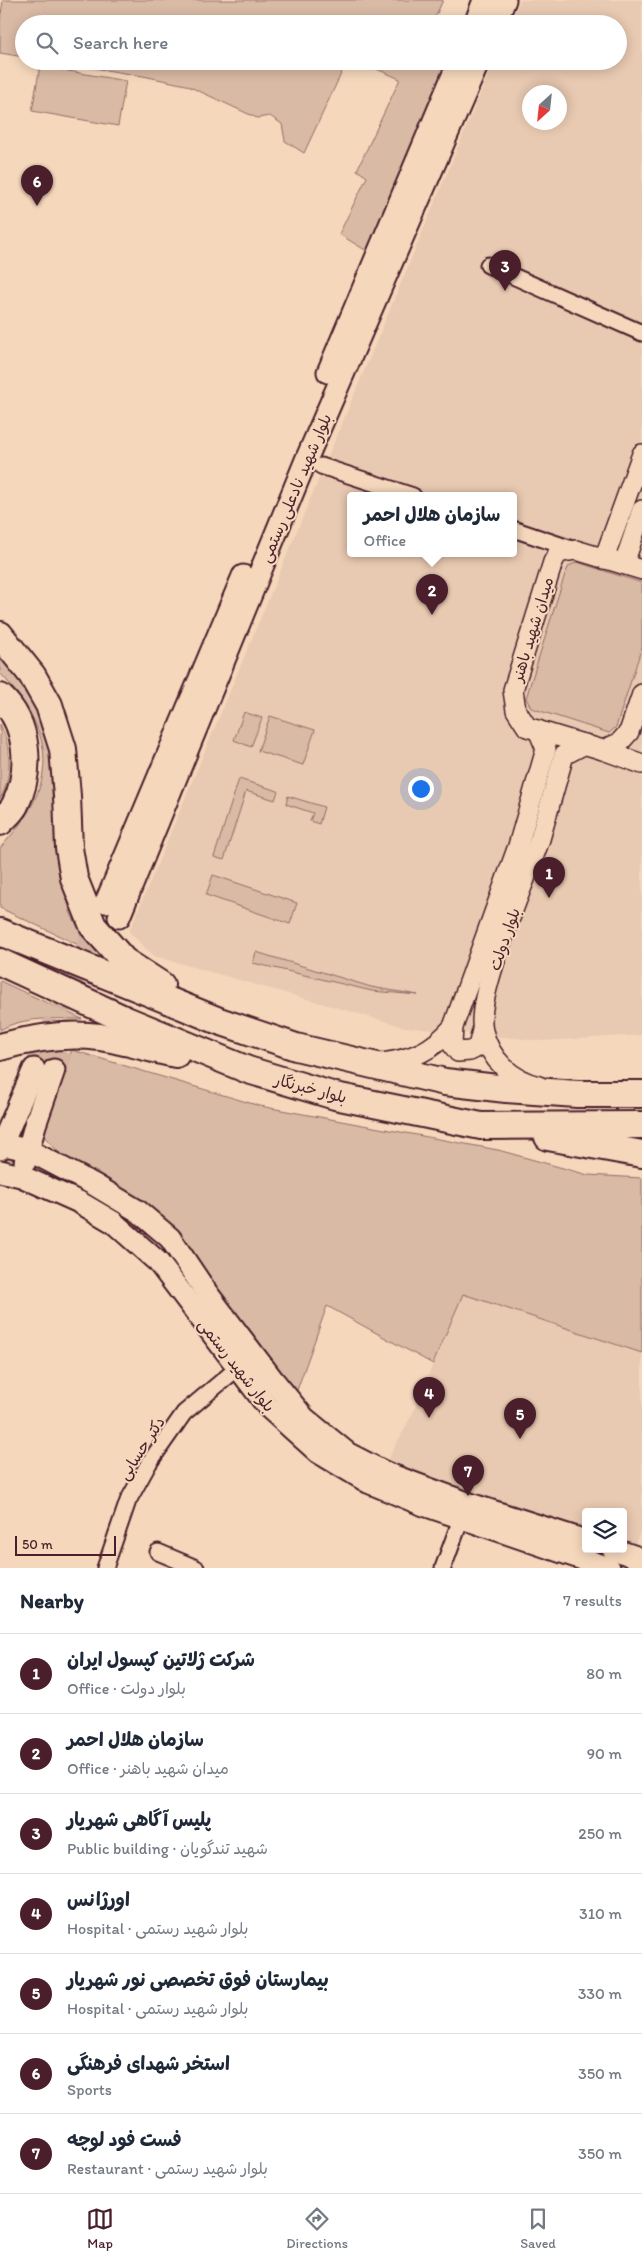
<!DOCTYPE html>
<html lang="en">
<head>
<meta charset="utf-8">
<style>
	:root { --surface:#fff; --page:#f6f6f7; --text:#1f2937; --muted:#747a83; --line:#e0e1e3; --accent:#4a1f2b }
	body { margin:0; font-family:Itim,"Playpen Sans Arabic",sans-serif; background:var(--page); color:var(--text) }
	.controls { position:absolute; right:15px; bottom:15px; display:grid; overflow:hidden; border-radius:5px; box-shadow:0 2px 12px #0003 }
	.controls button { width:45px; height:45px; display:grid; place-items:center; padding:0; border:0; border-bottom:1px solid var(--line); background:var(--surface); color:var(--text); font:25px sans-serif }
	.compass { position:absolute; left:522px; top:85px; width:45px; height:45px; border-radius:50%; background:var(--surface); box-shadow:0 2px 12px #0003; rotate:207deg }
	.scale { position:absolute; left:15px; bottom:12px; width:101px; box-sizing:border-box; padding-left:5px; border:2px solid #4a1f2b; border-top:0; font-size:14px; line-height:18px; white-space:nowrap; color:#4a1f2b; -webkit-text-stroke:4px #f5d8bc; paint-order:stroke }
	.you { position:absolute; left:420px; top:788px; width:18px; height:18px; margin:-12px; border:4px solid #fff; border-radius:50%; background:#1a73e8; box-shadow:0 0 0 8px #1a73e833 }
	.badge { display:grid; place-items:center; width:32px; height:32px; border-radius:50%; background:var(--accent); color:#fff; font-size:16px; font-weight:700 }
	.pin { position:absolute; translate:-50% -41px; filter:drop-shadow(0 1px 2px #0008) }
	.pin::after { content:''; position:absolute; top:26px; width:18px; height:15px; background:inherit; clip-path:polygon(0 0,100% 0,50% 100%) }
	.popup { position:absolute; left:347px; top:492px; width:170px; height:65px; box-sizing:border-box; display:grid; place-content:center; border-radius:5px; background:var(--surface); filter:drop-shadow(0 1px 4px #0005); font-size:16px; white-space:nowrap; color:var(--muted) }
	.popup b { font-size:19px; color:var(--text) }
	.popup::after { content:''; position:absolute; left:50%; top:100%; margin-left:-10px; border:10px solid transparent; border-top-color:var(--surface) }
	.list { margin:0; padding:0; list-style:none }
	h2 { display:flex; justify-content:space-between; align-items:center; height:65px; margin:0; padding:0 20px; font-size:21px }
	h2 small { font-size:16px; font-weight:400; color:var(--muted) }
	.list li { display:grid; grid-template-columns:32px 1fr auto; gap:15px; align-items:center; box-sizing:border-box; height:80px; padding:0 20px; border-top:1px solid var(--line) }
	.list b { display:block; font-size:19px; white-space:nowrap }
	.list p { margin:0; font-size:16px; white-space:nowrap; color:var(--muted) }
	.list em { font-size:16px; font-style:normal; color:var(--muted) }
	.icon { flex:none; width:28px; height:28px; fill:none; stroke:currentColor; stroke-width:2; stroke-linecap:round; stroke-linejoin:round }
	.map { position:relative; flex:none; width:642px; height:1568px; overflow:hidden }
	.search { position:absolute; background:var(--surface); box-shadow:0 2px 12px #0003; left:15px; right:15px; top:15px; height:55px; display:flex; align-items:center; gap:12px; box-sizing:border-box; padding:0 18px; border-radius:28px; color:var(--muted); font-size:19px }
	.sheet { height:625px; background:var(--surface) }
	nav { display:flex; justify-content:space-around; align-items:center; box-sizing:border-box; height:70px; border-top:1px solid var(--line); background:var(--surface); font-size:14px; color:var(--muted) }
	nav a { display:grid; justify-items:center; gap:2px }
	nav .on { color:var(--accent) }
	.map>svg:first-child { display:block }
</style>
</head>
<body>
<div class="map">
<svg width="642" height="1568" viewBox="0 0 642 1568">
	<rect width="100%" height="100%" fill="#f5d8bc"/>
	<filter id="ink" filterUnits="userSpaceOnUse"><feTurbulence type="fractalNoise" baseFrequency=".02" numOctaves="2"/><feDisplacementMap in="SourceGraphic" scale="10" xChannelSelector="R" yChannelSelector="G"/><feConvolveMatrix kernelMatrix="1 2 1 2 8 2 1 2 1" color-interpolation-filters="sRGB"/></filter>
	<g filter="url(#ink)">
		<g fill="#e8c9b1" fill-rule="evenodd">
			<path d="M 520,0 L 642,0 L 642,1035 L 543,1041 L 405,1027 L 154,956 L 129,932 L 494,61 L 618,61 L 618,24 L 510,24 ZM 530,92 L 560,92 L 560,122 L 530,122 ZM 351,496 L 513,496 L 513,554 L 351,554 Z"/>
			<polygon points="462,1293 642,1353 642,1528 634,1546 623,1543 623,1512 586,1512 586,1530 386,1463 412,1415"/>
		</g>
		<g fill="#d9baa4" stroke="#926c68">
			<polygon points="3,0 443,0 432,24 24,24 24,57 0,53 0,21"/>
			<polygon points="50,61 347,61 304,153 285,141 282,124 270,116 257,118 186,85 143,76"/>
			<polygon points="358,61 451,61 370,253 339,234 367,177 357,170 400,79"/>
			<polygon points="40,66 126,81 118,126 32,111"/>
			<polygon points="577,562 642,583 642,647 616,727 609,733 531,708 526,698 565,574 569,566"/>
			<path d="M 0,656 L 13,672 L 34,702 L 47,732 L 55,789 L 63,885 L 71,914 L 86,942 L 83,947 L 0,908 L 0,848 C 59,785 58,736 0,673 Z"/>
			<polygon points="244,712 262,718 251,747 234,740"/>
			<polygon points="270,716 315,730 303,765 258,751"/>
			<path d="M 0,724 C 11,745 13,778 0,799 Z"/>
			<polygon points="239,779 278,791 275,800 246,791 224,860 214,857"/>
			<polygon points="288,796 324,807 319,824 310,821 313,813 286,804"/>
			<polygon points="213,875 297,903 290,924 206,895"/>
			<polygon points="256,952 371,987 418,995 372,991 253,963"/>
			<path d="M 0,981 L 82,1019 C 55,1019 24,1016 0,1030 Z"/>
			<polygon points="72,1050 260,1106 498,1150 588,1175 642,1178 642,1353 463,1294 433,1364 327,1306 296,1393 219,1291 166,1227 66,1160 41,1133 54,1087"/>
		</g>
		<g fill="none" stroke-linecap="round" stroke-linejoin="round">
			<g stroke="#d3b39f" stroke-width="21" stroke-dasharray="21 11" stroke-linecap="butt">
				<polyline points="34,1069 100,916"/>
				<polyline points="54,1070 119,917"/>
			</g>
			<defs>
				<g id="minor">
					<polyline points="488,265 642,333"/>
					<polyline points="321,466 413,496"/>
					<polyline points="513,529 575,550"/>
					<polyline points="158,1552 196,1568"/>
					<polyline points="105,1568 128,1501 149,1463 184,1413 246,1361"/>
					<polyline points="443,1568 461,1519"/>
				</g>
				<g id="tertiary">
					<polyline points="604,559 642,454"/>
					<polyline points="624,564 642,510"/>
					<polyline points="642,570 576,550 558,553 553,562 513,690 516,710 527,727 603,750 619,743 629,732 642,694"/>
					<polyline points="603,750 642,764"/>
					<polyline points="453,1027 452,1044 458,1052 470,1051 478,1047 482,1030"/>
					<path d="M 382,1063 C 413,1059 432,1051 453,1027 L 518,846 L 546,749 L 538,730"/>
					<path d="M 539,1086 C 511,1080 490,1059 483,1031 C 474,996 527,878 540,839 C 548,811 556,783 564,755 L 585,744"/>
				</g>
				<g id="secondary">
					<polyline points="475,24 484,0"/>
					<polyline points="495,24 505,0"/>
					<polyline points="328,372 459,61"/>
					<polyline points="106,902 243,576"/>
					<polyline points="119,917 306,460 479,61"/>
					<polyline points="0,1144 28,1150 93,1184 138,1211 170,1238 207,1293 273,1380 304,1418 347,1453 386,1473 473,1505 586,1541"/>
					<polyline points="0,1149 34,1069"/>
					<polyline points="25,1162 35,1125 54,1070"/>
					<polyline points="0,1171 21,1176 79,1202 113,1222 158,1262 268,1407 318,1452 368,1482 421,1504 609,1568"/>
					<polyline points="613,1549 642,1559"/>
				</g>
				<g id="trunk">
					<polyline points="0,635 32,675 49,705 63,749 67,796 69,848 74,878 93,926 124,961 161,985"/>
					<path d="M 0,697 C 29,723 32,771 15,805 C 12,811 5,817 0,822"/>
					<polyline points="0,932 219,1021 296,1047 445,1082 506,1089 577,1094 642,1094"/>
					<polyline points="0,962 124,1019 248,1070 335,1096 481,1126 642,1125"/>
					<path d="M 0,1047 C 32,1038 67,1033 100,1037 C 125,1041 151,1049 176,1054"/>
					<polyline points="548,1137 642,1154"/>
				</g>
			</defs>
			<use href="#minor" stroke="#4a1f2b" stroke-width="19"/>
			<use href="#tertiary" stroke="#4a1f2b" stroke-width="22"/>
			<use href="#secondary" stroke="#4a1f2b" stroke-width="25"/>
			<use href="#trunk" stroke="#4a1f2b" stroke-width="30"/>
			<use href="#minor" stroke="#f5d8bc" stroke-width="15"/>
			<use href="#tertiary" stroke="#f5d8bc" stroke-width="19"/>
			<use href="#secondary" stroke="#f5d8bc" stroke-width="21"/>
			<use href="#trunk" stroke="#f5d8bc" stroke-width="26"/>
		</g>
	</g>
	<g text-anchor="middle" stroke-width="4" stroke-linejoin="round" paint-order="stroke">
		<g font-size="16" fill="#4a1f2b" stroke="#f5d8bc">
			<text transform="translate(295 488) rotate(-67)" y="6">بلوار شهید نادعلی رستمی</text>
			<text transform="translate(532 629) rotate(-73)" y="6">میدان شهید باهنر</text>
			<text transform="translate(504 939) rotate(-71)" y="6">بلوار دولت</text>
			<text transform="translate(311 1088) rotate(15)" y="6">بلوار خبرنگار</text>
			<text transform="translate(237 1365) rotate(52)" y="6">بلوار شهید رستمی</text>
			<text transform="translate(141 1448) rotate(-57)" y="6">دکتر حسابی</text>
		</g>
	</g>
</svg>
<div class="controls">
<button><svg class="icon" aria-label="layers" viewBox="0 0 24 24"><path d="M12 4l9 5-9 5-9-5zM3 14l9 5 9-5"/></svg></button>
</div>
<svg class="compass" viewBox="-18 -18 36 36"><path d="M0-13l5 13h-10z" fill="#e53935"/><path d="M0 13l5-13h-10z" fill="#747a83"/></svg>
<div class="scale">50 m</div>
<div class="you"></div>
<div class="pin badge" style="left:549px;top:898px">1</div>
<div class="pin badge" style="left:432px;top:615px">2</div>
<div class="popup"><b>سازمان هلال احمر</b>Office</div>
<div class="pin badge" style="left:505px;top:291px">3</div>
<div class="pin badge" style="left:429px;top:1418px">4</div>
<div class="pin badge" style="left:520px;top:1439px">5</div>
<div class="pin badge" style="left:37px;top:206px">6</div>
<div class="pin badge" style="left:468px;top:1496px">7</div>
<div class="search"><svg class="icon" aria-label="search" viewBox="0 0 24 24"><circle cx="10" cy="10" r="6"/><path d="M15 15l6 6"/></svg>Search here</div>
</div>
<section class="sheet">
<h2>Nearby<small>7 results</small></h2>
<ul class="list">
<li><span class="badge">1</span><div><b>شرکت ژلاتین کپسول ایران</b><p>Office · بلوار دولت</p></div><em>80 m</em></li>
<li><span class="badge">2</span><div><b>سازمان هلال احمر</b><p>Office · میدان شهید باهنر</p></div><em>90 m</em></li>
<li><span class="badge">3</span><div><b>پلیس آگاهی شهریار</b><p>Public building · شهید تندگویان</p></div><em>250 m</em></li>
<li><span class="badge">4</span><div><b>اورژانس</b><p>Hospital · بلوار شهید رستمی</p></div><em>310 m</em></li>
<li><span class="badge">5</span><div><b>بیمارستان فوق تخصصی نور شهریار</b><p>Hospital · بلوار شهید رستمی</p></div><em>330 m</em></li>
<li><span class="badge">6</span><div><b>استخر شهدای فرهنگی</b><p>Sports</p></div><em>350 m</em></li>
<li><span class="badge">7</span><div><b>فست فود لوچه</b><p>Restaurant · بلوار شهید رستمی</p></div><em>350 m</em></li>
</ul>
</section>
<nav>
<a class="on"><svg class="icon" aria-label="map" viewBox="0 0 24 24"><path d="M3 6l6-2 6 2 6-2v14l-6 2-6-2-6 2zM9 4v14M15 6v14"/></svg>Map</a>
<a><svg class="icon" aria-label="directions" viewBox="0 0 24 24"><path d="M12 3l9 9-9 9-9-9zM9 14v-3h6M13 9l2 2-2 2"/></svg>Directions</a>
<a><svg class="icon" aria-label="saved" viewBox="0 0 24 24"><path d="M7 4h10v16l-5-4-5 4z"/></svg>Saved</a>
</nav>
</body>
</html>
